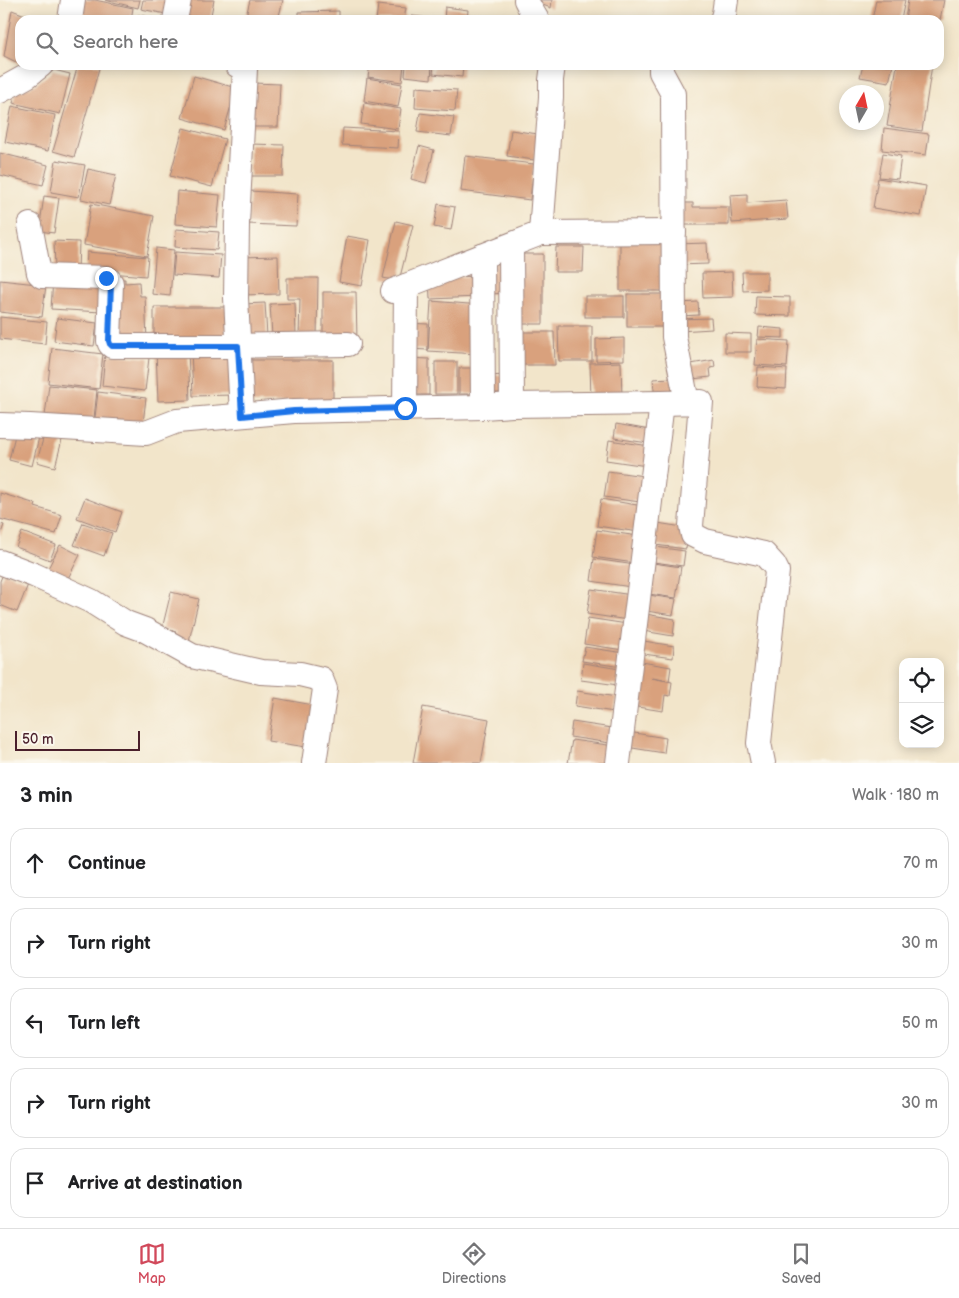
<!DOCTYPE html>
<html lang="en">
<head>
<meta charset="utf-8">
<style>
	:root { --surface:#fff; --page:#f2f2f2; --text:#202124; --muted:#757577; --line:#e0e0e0; --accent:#d1495b }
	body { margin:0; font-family:"Balsamiq Sans",sans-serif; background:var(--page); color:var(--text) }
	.controls { position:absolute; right:15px; bottom:15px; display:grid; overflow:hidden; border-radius:10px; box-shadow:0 2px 12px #0003 }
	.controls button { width:45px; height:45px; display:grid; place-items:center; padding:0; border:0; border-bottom:1px solid var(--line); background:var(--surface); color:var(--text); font:25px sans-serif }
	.compass { position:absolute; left:839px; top:85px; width:45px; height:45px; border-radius:50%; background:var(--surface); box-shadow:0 2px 12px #0003; rotate:9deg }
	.scale { position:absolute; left:15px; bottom:12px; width:125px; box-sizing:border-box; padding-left:5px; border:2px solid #4a1f2b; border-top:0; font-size:14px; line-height:18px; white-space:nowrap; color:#4a1f2b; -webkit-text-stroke:4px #fbf7ec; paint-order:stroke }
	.stop { position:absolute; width:15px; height:15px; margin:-11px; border:4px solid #1a73e8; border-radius:50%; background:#fff }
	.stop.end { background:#1a73e8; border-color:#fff; box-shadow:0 1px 5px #0008 }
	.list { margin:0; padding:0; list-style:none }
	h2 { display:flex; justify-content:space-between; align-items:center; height:65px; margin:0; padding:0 20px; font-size:21px }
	h2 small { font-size:16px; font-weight:400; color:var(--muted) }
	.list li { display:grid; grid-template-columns:32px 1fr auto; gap:15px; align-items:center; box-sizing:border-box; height:70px; margin:0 10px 10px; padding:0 10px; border:1px solid var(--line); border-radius:15px }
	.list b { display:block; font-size:19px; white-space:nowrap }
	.list em { font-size:16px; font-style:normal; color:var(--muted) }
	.icon { flex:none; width:28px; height:28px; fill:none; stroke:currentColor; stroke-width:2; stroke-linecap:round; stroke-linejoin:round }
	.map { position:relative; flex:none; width:959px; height:763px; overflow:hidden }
	.search { position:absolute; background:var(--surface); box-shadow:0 2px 12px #0003; left:15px; right:15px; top:15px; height:55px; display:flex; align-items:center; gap:12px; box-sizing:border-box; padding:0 18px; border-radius:15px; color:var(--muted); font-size:19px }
	.sheet { height:465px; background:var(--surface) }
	nav { display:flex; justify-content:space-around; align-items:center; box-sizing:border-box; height:70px; border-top:1px solid var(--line); background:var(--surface); font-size:14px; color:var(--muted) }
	nav a { display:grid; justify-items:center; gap:2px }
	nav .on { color:var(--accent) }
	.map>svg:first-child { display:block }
</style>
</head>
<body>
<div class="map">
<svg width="959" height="763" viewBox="0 0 959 763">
	<rect width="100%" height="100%" fill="#fbf7ec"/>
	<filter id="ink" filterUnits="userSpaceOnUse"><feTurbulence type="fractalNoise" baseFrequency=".02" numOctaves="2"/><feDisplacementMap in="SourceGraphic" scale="10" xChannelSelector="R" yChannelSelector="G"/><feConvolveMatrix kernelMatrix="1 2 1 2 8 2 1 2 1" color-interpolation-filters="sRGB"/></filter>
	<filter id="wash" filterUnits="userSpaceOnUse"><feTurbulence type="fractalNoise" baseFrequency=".0096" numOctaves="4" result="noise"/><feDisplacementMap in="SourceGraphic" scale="20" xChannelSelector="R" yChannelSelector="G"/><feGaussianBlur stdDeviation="1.12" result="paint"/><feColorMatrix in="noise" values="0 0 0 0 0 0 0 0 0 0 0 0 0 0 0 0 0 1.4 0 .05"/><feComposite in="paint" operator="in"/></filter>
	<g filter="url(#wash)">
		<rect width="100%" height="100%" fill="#f2e5ca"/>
		<g id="blocks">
			<g fill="#d9a17d">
				<polygon points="81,0 95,0 133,8 131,20 82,20"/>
				<polygon points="105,0 140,0 138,8"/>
				<polygon points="143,0 169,0 166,14 141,9"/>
				<polygon points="186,0 214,0 210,20 182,20"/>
				<polygon points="250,0 283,0 278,20 245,20"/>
				<polygon points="529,0 552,0 551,8"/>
				<polygon points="876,0 905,0 901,20 872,20"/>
				<polygon points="908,0 944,0 940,20 905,20"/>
				<polygon points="378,5 406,8 404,20 376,20"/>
				<polygon points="445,7 468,10 467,20 444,20"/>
				<polygon points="12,10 38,20 20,20 20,64 4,56"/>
				<polygon points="339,11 339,20 299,20 299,12"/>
				<polygon points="138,15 162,19 161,20 137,20"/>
				<polygon points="412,16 429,18 428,20 411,20"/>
				<polygon points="78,65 100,65 74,157 53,151"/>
				<polygon points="370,65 404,65 402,82 368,77"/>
				<polygon points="406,65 432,65 431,79 405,76"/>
				<polygon points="434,65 463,65 462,77 433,74"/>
				<polygon points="863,65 893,65 889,82 860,77"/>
				<polygon points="897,65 932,65 922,131 887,126"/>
				<polygon points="54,70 70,74 60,114 13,103 16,92 35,85"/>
				<polygon points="194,76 236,88 224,130 182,118"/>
				<polygon points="367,78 402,84 398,107 364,101"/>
				<polygon points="252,83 280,84 278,127 251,127"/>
				<polygon points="416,87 457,90 455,111 415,108"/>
				<polygon points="364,103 401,109 398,129 361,124"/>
				<polygon points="12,106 55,115 48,151 5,142"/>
				<polygon points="420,113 454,117 451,136 417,132"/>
				<polygon points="183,128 225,139 212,187 170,176"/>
				<polygon points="343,128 399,131 398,148 342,145"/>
				<polygon points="884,128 929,134 926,155 882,150"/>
				<polygon points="511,130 538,134 534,160 507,156"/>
				<polygon points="250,144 284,145 283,176 250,176"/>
				<polygon points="419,146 434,150 426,183 411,179"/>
				<polygon points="0,153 48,165 43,185 0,175"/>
				<polygon points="883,153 901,156 898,179 879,177"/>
				<polygon points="465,156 534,164 530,200 461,191"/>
				<polygon points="56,160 85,165 79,197 51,192"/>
				<polygon points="88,169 116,175 109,205 81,199"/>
				<polygon points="878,178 926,186 921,216 873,208"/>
				<polygon points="177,191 220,195 217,227 175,224"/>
				<polygon points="250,191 298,194 296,226 248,224"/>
				<polygon points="747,194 747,203 786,200 788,219 732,223 730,195"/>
				<polygon points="44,196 59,198 54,233 39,231"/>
				<polygon points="676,203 693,203 693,207 729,207 729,225 676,225"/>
				<polygon points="91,204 154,216 147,256 84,245"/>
				<polygon points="438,204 455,207 451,230 434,227"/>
				<polygon points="396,221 413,225 399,281 383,278"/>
				<polygon points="176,229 219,232 217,250 175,247"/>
				<polygon points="347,236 370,240 362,286 339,282"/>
				<polygon points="620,238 663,238 662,291 620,291"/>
				<polygon points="54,241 79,242 78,272 55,268"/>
				<polygon points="707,243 708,264 677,265 676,244"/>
				<polygon points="556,247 584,247 583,272 555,272"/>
				<polygon points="156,248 174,250 170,296 152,294"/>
				<polygon points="87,252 148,257 146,276 86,271"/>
				<polygon points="175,252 221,255 219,278 173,275"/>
				<rect x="517" y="254" width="26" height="70"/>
				<polygon points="278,256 279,294 241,295 240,257"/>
				<polygon points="507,262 510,293 488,294 485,263"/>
				<polygon points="732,272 733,297 703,298 702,273"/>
				<polygon points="742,272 767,272 767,290 743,291"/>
				<polygon points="478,276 478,297 430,299 429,278"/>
				<polygon points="287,278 318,278 317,337 299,337 300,299 287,299"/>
				<polygon points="53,279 103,282 101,312 51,309"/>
				<polygon points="112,279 125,279 125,283 139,282 140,296 145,296 147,340 114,340"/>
				<polygon points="0,280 46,285 42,317 0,312"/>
				<polygon points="323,292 356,292 357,342 323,342"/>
				<rect x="627" y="294" width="37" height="33"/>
				<rect x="585" y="296" width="39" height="21"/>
				<polygon points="756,296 790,297 790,316 755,315"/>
				<polygon points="431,301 481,305 477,354 428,351"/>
				<polygon points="698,302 699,315 680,316 679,303"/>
				<polygon points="265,303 267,336 243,337 241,304"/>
				<polygon points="295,303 296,335 272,336 270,304"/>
				<polygon points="154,307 230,307 230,340 154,339"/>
				<polygon points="0,317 47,322 45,344 0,339"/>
				<polygon points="57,318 97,323 94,346 54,341"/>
				<polygon points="711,318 712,329 679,331 678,319"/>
				<polygon points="407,323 428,324 428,350 408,349"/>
				<polygon points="558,326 592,326 592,361 559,361"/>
				<polygon points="759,327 783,329 783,338 758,337"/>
				<polygon points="514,332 554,332 555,365 514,365"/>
				<polygon points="725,333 751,334 751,352 725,352"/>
				<polygon points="624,338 624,360 596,361 596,339"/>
				<polygon points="757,339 789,341 787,367 755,365"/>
				<polygon points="52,348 103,354 99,389 48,383"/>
				<polygon points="230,348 232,395 193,396 191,349"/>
				<polygon points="188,349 190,400 158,401 156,350"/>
				<polygon points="105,354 149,358 145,391 102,386"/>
				<polygon points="409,358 429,359 429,395 409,395"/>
				<rect x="249" y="360" width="84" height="43"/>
				<polygon points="714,360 715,367 710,368 711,377 692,379 685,365"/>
				<rect x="435" y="362" width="22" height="32"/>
				<polygon points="621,362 622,399 591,400 590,363"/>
				<polygon points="758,367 787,369 786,389 757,387"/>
				<rect x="459" y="368" width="20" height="26"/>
				<polygon points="508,375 509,392 486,394 485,376"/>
				<polygon points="672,378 680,398 655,400 653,379"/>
				<polygon points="49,385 97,390 93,428 44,423"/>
				<polygon points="98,392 146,398 142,432 94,426"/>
				<polygon points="616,424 650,430 648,443 614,438"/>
				<polygon points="17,427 40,433 32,466 9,460"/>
				<polygon points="44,435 62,440 55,467 37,462"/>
				<polygon points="609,440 650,446 647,466 606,460"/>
				<polygon points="608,471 644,476 640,502 604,497"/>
				<polygon points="0,493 36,504 35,507 62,515 56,534 0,519"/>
				<polygon points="85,498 122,512 115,532 77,518"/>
				<polygon points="601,499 643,506 639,532 597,526"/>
				<polygon points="651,522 689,528 686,549 648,544"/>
				<polygon points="83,523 112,533 104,556 74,545"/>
				<polygon points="0,524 4,525 0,536"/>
				<polygon points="597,530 638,536 634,563 593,557"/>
				<polygon points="22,532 56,545 50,560 16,547"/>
				<polygon points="60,545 80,555 64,586 44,576"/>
				<polygon points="648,546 685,551 683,566 646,561"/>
				<polygon points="594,559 635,565 631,587 591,581"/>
				<polygon points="646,562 681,567 676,598 642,593"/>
				<polygon points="4,572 29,582 17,612 0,605 0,581"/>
				<polygon points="591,589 632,595 628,620 587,614"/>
				<polygon points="171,592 199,599 189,641 174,638 176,632 162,629"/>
				<polygon points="641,594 676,599 673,615 639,610"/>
				<polygon points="640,613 675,619 673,636 637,630"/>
				<polygon points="588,618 627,624 623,650 584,644"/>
				<polygon points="638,640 674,646 673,658 636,653"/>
				<polygon points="585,647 624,653 622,667 582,661"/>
				<polygon points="636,661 671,667 669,681 652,678 672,682 670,696 665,695 663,711 631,706"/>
				<polygon points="583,663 620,669 618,685 581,680"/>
				<polygon points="577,691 617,697 614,712 575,706"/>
				<polygon points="275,698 313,705 306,747 268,741"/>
				<polygon points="423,707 489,719 481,763 413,763"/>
				<polygon points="572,722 612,728 610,743 570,737"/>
				<polygon points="628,732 666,738 664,753 626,747"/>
				<polygon points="572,740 615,746 613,763 568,763"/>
			</g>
		</g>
	</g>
	<g filter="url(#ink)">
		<use href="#blocks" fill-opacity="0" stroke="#9e827a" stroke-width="1"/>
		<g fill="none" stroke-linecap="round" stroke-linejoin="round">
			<defs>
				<g id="minor">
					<polyline points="526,0 531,10 537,20"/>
					<polyline points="70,20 73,0"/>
					<polyline points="175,20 179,0"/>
					<polyline points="722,20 724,14 726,0"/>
					<polyline points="237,65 245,69 237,224 236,298 242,415"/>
					<polyline points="661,65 661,72 673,94 674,337 687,402"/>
					<polyline points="0,91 27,76 41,65"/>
					<polyline points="30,225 39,273 42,276 106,278 109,280 111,283 109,341 110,344 112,346 224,346 348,344"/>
					<polyline points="541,233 551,97 551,80 553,65"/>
					<polyline points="511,246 512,405"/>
					<polyline points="482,256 483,407"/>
					<polyline points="393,291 541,233 674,232"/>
					<polyline points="405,408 406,286"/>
					<polyline points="0,425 30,426 146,433 177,421 294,411 483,407 512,405 662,403"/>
					<polyline points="0,562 34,575 91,601 126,623 145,630 192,656 261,672 300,674 321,679 325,689 314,763"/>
					<polyline points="618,763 662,403 701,402 691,526 693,535 705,541 764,554 774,565 777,571 759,743 763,763"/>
				</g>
			</defs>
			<use href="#minor" stroke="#9e827a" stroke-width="26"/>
			<use href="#minor" stroke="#fff" stroke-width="24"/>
		</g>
	</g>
	<g fill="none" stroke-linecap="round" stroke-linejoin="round" filter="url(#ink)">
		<polyline stroke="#1a73e8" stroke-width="6" points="106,278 109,280 111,283 109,341 110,344 112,346 238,346 242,416 294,411 405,408"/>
	</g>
</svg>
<div class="controls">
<button><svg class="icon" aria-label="locate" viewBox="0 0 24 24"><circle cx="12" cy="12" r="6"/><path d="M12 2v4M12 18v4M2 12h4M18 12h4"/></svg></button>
<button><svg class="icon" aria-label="layers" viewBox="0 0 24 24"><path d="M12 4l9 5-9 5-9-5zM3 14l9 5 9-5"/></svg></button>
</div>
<svg class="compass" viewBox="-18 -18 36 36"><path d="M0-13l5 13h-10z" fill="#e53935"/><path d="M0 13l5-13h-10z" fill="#757577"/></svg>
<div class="scale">50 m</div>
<div class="stop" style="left:405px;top:408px"></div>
<div class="stop end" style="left:106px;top:278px"></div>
<div class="search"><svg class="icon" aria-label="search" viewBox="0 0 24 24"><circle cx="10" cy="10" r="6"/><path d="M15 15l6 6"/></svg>Search here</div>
</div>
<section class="sheet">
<h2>3 min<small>Walk · 180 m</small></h2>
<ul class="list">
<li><svg class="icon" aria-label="ahead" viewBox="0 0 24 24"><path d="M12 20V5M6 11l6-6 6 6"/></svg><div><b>Continue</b></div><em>70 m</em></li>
<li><svg class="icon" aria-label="right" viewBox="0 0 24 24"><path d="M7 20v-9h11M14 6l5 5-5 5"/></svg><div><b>Turn right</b></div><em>30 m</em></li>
<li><svg class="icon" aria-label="left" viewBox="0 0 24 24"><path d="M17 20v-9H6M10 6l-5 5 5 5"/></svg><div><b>Turn left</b></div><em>50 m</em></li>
<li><svg class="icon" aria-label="right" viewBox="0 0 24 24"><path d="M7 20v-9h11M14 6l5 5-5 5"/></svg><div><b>Turn right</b></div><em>30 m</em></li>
<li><svg class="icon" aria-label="arrive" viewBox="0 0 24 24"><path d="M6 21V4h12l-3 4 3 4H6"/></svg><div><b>Arrive at destination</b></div></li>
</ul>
</section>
<nav>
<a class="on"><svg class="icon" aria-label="map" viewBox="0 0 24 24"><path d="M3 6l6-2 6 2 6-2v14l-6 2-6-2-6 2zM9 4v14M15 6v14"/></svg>Map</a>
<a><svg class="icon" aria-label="directions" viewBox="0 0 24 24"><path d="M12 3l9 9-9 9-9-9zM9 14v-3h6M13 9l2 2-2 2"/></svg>Directions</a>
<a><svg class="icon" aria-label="saved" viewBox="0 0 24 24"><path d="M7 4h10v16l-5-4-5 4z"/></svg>Saved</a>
</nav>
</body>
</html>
